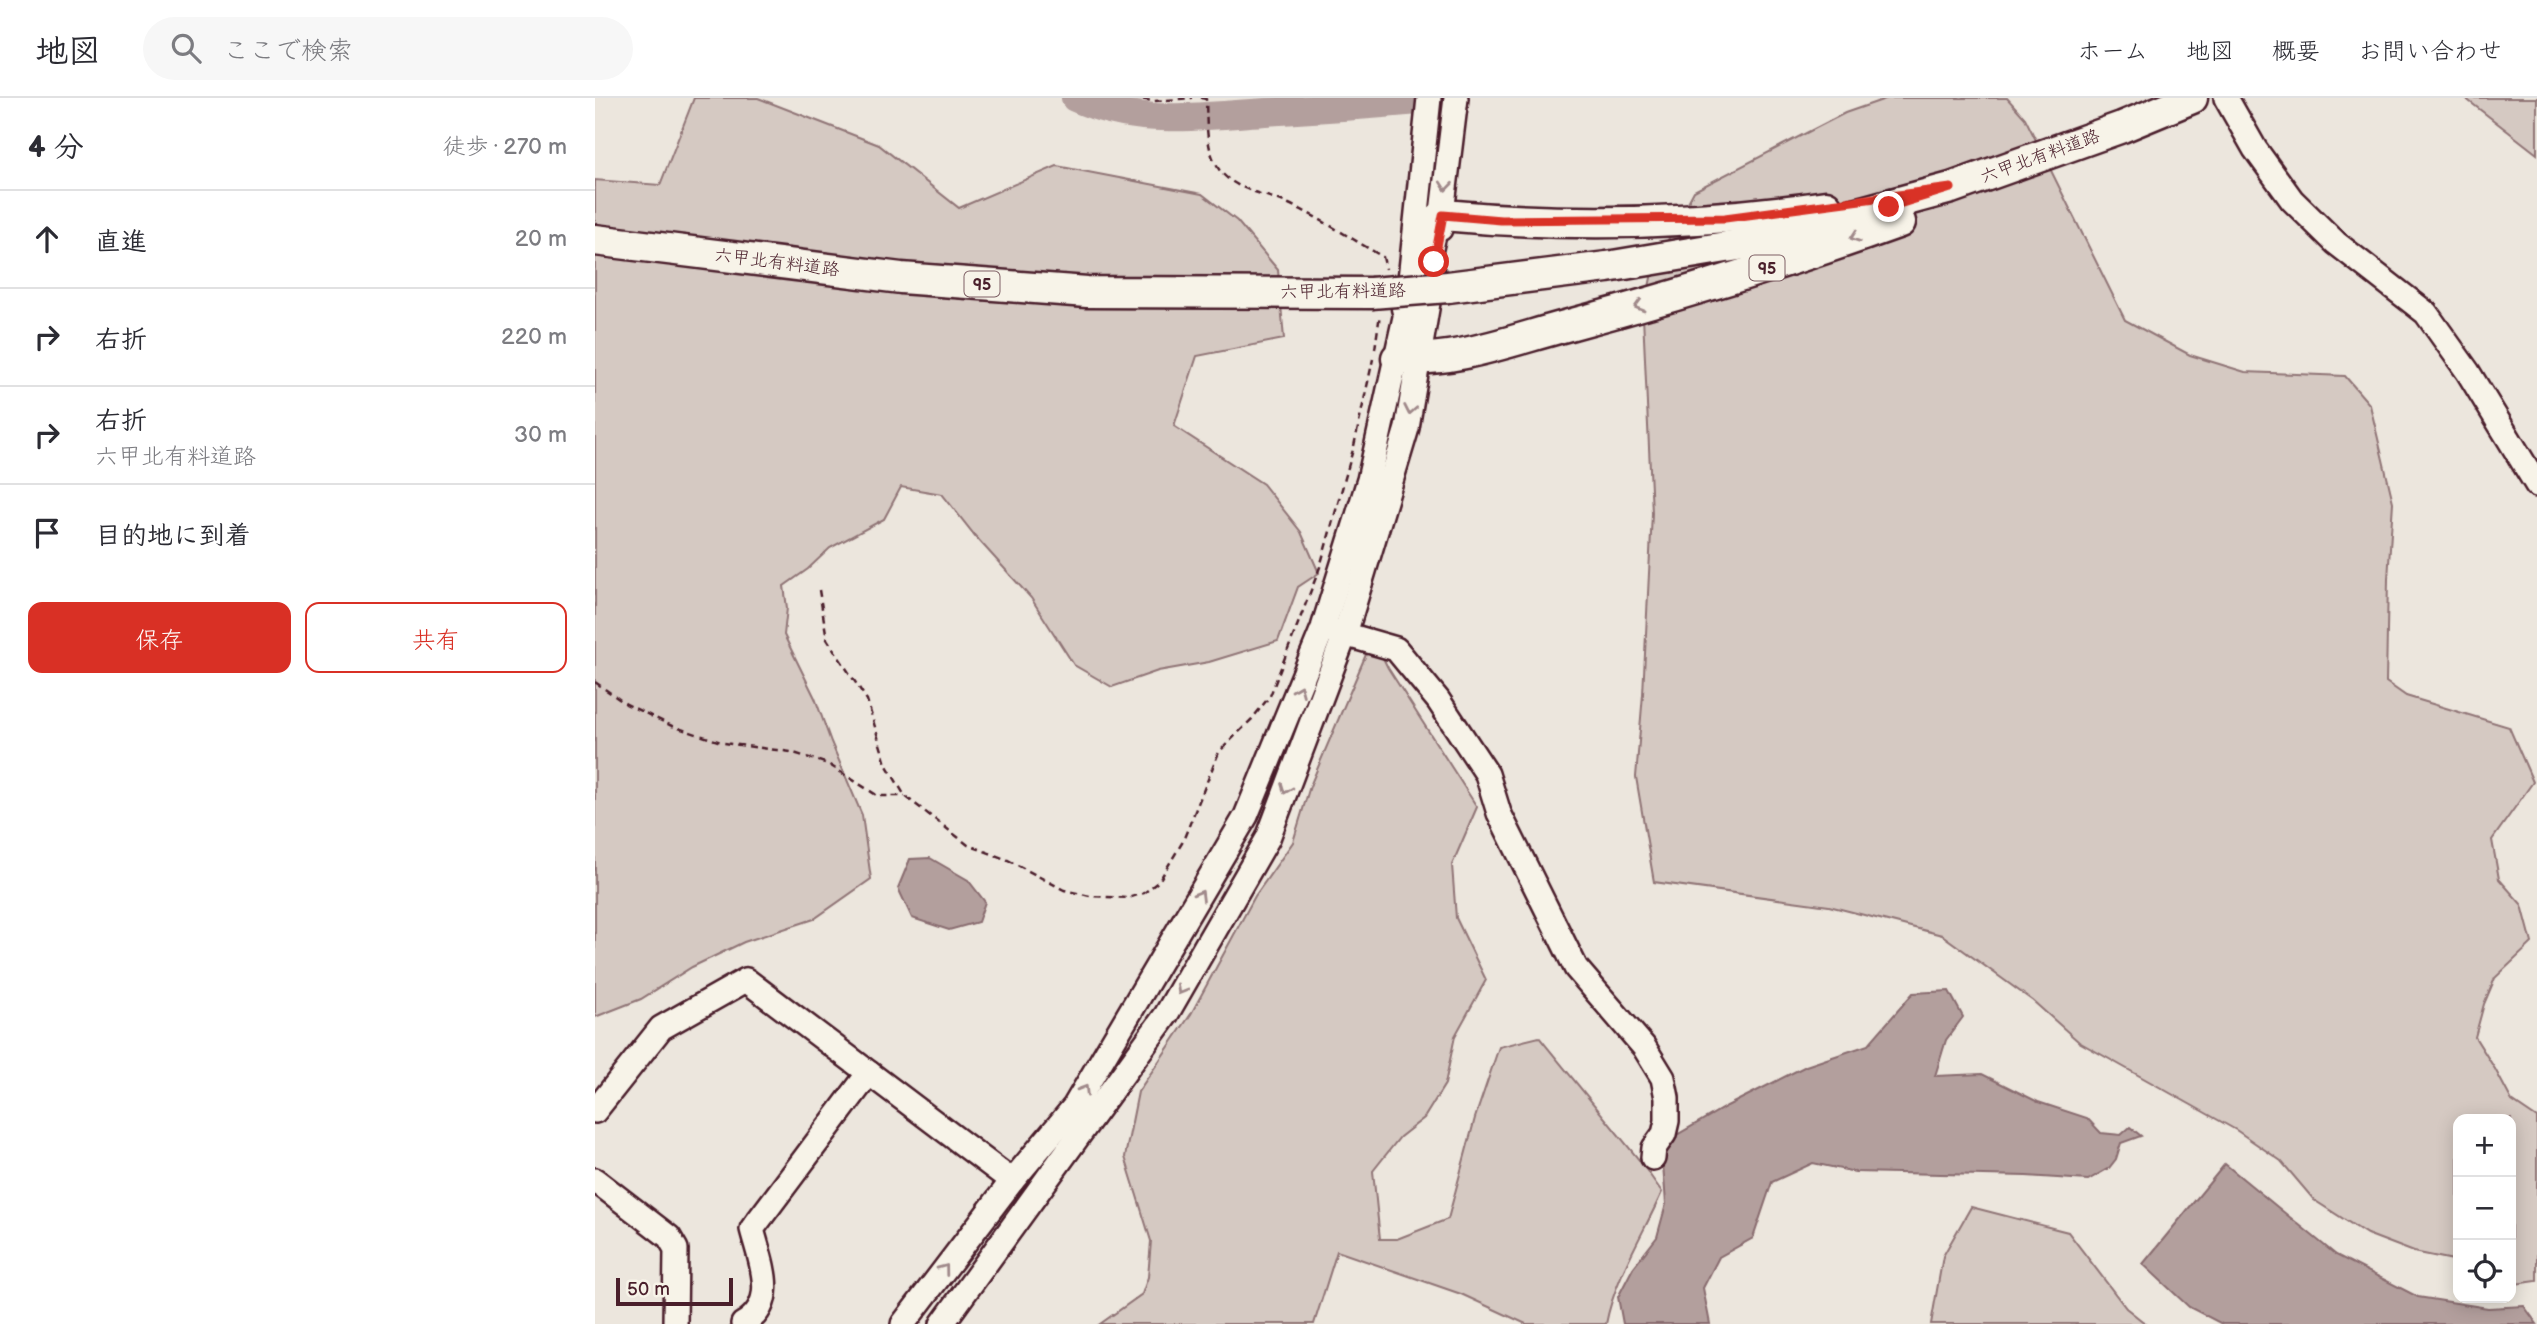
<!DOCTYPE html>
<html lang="ja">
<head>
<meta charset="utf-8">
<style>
	:root { --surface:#fff; --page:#f7f7f7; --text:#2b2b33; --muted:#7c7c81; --line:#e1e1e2; --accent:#d93025 }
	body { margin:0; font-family:"Balsamiq Sans","Klee One",sans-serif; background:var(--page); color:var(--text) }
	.controls { position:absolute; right:21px; bottom:21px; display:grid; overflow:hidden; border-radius:14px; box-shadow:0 4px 18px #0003 }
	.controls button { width:63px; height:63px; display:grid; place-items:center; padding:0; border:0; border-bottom:2px solid var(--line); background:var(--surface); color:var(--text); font:35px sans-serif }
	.scale { position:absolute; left:21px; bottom:18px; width:117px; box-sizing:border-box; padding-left:7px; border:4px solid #4a1f2b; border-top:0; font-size:19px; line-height:24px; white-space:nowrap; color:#4a1f2b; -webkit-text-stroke:5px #f7f3e8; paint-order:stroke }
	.stop { position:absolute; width:21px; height:21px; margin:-16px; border:5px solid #d93025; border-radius:50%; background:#fff }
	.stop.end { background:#d93025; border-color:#fff; box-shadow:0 2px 7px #0008 }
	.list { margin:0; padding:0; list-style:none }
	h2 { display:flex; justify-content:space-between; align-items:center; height:91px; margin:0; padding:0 28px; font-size:30px }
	h2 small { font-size:23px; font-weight:400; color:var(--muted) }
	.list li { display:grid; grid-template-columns:46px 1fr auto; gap:21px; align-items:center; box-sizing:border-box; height:98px; padding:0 28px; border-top:2px solid var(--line) }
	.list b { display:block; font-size:26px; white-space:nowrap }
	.list p { margin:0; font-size:23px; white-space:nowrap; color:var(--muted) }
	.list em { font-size:23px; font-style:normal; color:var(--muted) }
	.actions { display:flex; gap:14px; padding:21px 28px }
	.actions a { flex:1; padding:16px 0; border:2px solid var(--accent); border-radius:14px; text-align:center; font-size:24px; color:var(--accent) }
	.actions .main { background:var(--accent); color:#fff }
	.icon { flex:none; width:38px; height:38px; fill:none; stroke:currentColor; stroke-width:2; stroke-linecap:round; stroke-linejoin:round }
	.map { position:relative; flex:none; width:1942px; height:1226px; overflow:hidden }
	header { display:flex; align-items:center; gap:42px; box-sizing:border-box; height:98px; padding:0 35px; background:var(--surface); border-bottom:2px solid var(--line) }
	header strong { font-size:33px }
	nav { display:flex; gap:38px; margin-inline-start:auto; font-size:24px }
	.search { width:490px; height:63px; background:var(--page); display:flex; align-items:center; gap:18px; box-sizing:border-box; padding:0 24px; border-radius:38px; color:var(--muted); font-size:26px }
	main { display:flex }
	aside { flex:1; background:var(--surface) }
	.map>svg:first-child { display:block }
</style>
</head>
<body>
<header>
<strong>地図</strong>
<div class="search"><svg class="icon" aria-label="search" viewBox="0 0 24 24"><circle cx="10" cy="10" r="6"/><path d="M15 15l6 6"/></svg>ここで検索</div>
<nav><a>ホーム</a><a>地図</a><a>概要</a><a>お問い合わせ</a></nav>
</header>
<main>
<aside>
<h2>4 分<small>徒歩 · 270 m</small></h2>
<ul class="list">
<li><svg class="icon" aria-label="ahead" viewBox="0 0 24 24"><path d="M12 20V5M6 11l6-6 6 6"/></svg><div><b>直進</b></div><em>20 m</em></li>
<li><svg class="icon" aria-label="right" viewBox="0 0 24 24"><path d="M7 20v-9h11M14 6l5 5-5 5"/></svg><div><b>右折</b></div><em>220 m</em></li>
<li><svg class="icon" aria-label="right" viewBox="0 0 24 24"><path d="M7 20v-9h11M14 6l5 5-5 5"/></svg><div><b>右折</b><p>六甲北有料道路</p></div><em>30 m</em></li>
<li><svg class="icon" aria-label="arrive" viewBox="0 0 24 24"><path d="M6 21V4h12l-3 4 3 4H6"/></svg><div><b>目的地に到着</b></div></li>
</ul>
<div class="actions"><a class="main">保存</a><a>共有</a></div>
</aside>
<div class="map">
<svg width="1942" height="1226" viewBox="0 0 1942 1226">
	<rect width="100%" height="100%" fill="#ece6dd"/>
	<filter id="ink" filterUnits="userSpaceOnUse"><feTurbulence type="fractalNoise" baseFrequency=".0143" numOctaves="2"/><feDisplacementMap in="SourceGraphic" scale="14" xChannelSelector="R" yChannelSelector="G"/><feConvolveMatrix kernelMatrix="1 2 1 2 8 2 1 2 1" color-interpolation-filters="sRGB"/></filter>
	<g filter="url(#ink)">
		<g fill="#d5c9c2" stroke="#907476" stroke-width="2">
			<polygon points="99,0 163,0 284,47 364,110 462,68 607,96 642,123 683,172 689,241 602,258 579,328 668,386 706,434 724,475 703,489 683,543 614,564 563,573 517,589 479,567 436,500 381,439 347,396 306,389 289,421 235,450 213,471 189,488 192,510 189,537 220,600 236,644 267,717 276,781 219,821 149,844 97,869 46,901 0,919 0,82 65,87"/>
			<polygon points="1293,0 1412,0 1430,20 1530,222 1595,257 1650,274 1750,278 1775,307 1798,404 1793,481 1791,584 1811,598 1914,629 1938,684 1897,742 1904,781 1927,807 1937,845 1900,880 1889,906 1880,939 1900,971 1917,1003 1942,1020 1942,1183 1920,1186 1916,1184 1916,1021 1863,1021 1863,1163 1819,1154 1772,1136 1719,1102 1686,1063 1641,1032 1484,944 1438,903 1347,837 1234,808 1059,784 1041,679 1048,596 1057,415 1048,218 1058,170 1099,93 1250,15"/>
			<polygon points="1870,0 1942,0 1942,56"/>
			<path d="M 778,540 L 793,570 L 882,709 L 857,767 L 861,820 L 891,882 L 860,938 L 850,986 L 829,1020 L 805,1039 L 778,1073 L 785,1141 L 802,1141 L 853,1121 L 880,1020 L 904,949 L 944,939 L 1045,1063 L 1067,1094 C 1048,1137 1020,1179 1011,1226 L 931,1226 L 866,1196 L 742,1153 L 719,1226 L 505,1226 L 547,1196 L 553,1179 L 556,1143 L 530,1059 L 543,994 L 596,916 L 660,798 L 698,744 L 715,688 Z"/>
			<polygon points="1376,1109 1473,1134 1531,1210 1551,1226 1336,1226 1348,1158"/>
		</g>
		<g fill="#b39f9d" stroke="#896c6f" stroke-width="2">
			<polygon points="335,760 373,782 390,804 383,824 354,832 317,820 303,790 315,761"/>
			<polygon points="1354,893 1368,919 1351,942 1340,978 1387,976 1443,1004 1492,1020 1506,1035 1526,1037 1535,1029 1546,1038 1526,1045 1521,1061 1514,1070 1493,1082 1431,1078 1260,1074 1218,1065 1177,1084 1158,1140 1124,1159 1108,1190 1115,1226 1028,1226 1023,1199 1038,1170 1062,1139 1071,1106 1068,1066 1075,1041 1132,1008 1211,968 1273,947 1318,895"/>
			<polygon points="1630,1066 1741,1157 1823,1199 1893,1210 1929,1208 1942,1226 1627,1226 1594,1209 1548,1166"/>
		</g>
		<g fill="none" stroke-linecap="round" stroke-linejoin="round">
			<path stroke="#b39f9d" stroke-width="28" d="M 480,0 C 544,29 603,18 670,14 C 731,10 791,7 852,0"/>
			<defs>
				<g id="minor">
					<polyline points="1631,0 1660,51 1697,102 1741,145 1831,215 1873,274 1942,387"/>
					<polyline points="845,131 861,0"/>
					<polyline points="735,532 801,551 843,602 892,676 904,715 981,870 1049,949 1068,980 1072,1000 1072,1023 1069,1036 1059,1050 1058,1060"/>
					<polyline points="0,1013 66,930 151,882 417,1083"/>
					<polyline points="0,1082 74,1139 81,1151 80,1226"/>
					<path d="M 148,1226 C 185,1205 165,1163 157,1131 L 274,975"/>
					<polyline points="308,1226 417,1083 479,1009 651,718 728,530 774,382 812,210 834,0"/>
					<polyline points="347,1226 571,917 673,740 750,536 812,330 838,175"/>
				</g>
				<g id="major">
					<polyline points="0,142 306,180 492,194 776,195"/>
					<polyline points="853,189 1012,169 1149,146 1356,90 1527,29 1597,0"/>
					<path d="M 812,210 L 824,186 L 838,126 L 848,117 C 974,129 1105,126 1231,108"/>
					<path d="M 802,260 C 856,265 912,244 963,230 C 1079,199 1192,165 1305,124"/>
				</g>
			</defs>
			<use href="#minor" stroke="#4a1f2b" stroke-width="28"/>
			<use href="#major" stroke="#4a1f2b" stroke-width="35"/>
			<g stroke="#4a1f2b" stroke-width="2.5" stroke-dasharray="7 5" stroke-linecap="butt">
				<polyline points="536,0 559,3 597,0"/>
				<path d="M 606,0 L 611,1 C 612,25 610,54 626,74 C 642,93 672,96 694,106 C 727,121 757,141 788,159 L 791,171"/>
				<polyline points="780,251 785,216"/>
				<polyline points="224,492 232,541 272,602 291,666 310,698 373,747 413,762 469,792 495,798 533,800 549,795 564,783 587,745 624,654 657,621 675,598 725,469 759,348 778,261"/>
				<polyline points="0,584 31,606 77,628 129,645 196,654 233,666 283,698 310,698"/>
			</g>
			<use href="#minor" stroke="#f7f3e8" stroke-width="23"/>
			<use href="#major" stroke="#f7f3e8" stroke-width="30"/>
			<defs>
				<polyline id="major-bridge" points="776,195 853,189"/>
			</defs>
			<use href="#major-bridge" stroke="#4a1f2b" stroke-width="35" stroke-linecap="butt"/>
			<use href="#major-bridge" stroke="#f7f3e8" stroke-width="30"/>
		</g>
		<defs><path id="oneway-chevron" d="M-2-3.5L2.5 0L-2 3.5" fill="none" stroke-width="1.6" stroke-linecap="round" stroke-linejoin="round" transform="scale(1.75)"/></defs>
		<g stroke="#a0898a">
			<use href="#oneway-chevron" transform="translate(851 88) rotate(96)"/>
			<use href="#oneway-chevron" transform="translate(1260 139) rotate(161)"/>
			<use href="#oneway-chevron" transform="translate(1044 208) rotate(164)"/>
			<use href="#oneway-chevron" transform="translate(815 312) rotate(101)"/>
			<use href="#oneway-chevron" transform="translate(704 592) rotate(-68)"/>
			<use href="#oneway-chevron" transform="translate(691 691) rotate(111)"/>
			<use href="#oneway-chevron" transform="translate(605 797) rotate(-59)"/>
			<use href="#oneway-chevron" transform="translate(586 892) rotate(120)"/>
			<use href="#oneway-chevron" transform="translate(489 992) rotate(-59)"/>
			<use href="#oneway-chevron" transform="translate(349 1171) rotate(-53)"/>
		</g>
	</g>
	<g fill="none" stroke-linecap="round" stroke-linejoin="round" filter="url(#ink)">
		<polyline stroke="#d93025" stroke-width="9" points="839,164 848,117 906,122 1130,120 1356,90 1294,109"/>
	</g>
	<g text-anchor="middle" stroke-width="5" stroke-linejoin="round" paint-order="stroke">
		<g fill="#f7f3e8" stroke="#7e5f64" stroke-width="2">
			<rect x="1154.5" y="157.5" width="35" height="25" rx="5"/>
			<rect x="369.5" y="173.5" width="35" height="25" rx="5"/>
		</g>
		<g font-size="16" font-weight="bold" fill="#4a1f2b">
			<text x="1172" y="176">95</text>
			<text x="387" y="192">95</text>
		</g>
		<g font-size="18" fill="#4a1f2b" stroke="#f7f3e8">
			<text transform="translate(1445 58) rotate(-20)" y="6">六甲北有料道路</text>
			<text transform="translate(182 164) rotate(7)" y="6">六甲北有料道路</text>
			<text transform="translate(748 193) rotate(-1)" y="6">六甲北有料道路</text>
		</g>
	</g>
</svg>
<div class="controls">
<button>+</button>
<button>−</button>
<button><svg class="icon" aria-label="locate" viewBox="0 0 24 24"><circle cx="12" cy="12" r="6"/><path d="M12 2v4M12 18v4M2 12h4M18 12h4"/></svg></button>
</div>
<div class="scale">50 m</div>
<div class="stop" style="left:839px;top:164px"></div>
<div class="stop end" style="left:1294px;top:109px"></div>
</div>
</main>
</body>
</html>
